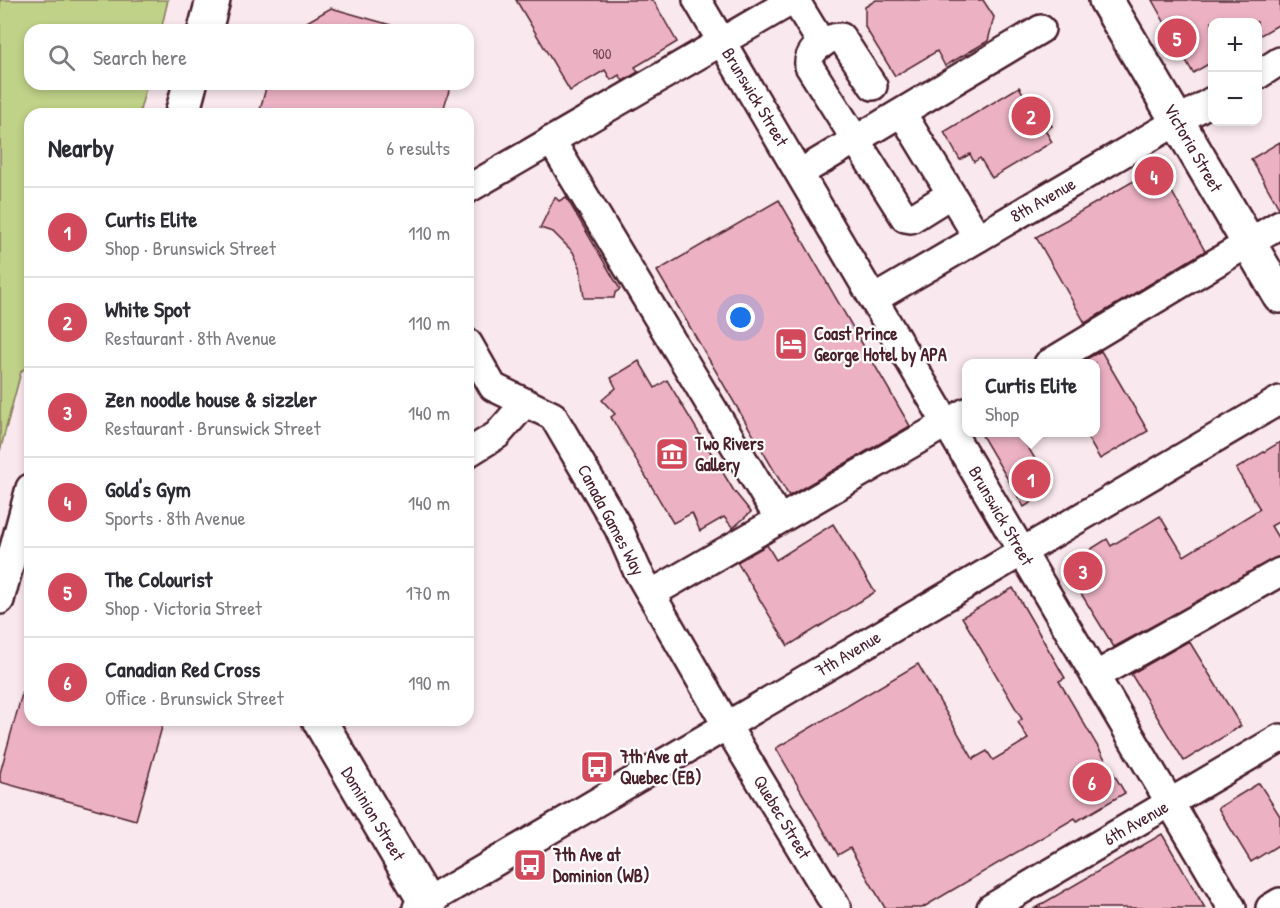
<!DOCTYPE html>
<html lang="en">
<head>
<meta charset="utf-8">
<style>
	:root { --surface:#fff; --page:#f7f7f7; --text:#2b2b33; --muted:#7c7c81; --line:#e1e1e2; --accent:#d1495b }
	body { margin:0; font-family:"Patrick Hand",sans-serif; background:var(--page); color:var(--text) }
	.controls { position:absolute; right:18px; top:18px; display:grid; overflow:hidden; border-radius:12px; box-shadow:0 3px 9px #0003 }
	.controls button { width:54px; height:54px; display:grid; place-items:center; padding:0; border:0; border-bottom:2px solid var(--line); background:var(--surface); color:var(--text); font:30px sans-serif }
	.you { position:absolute; left:741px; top:318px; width:21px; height:21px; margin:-15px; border:4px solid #fff; border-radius:50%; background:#1a73e8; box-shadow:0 0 0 9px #1a73e833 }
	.badge { display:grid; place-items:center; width:39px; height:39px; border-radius:50%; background:var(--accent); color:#fff; font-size:20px; font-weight:700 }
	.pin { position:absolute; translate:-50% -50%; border:3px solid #fff; box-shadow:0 2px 6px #0006 }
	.popup { position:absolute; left:962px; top:359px; width:138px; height:78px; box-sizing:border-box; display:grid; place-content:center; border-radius:12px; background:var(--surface); filter:drop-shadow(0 2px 4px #0005); font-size:20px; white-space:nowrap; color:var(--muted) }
	.popup b { font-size:22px; color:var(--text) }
	.popup::after { content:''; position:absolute; left:50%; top:100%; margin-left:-12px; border:12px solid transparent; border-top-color:var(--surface) }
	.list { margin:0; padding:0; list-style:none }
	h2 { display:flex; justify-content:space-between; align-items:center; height:78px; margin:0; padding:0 24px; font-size:26px }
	h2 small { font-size:20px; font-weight:400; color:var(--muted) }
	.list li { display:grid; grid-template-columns:39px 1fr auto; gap:18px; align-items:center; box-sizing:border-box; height:90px; padding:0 24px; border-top:2px solid var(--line) }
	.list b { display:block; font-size:22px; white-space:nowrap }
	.list p { margin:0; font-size:20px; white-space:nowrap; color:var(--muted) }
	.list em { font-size:20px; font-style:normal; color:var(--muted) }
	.icon { flex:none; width:33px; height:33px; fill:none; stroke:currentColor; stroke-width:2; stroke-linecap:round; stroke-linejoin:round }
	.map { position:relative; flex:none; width:1280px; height:908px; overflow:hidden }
	.search { position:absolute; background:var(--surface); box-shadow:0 3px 9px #0003; left:24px; top:24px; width:450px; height:66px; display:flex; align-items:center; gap:15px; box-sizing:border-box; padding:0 21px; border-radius:18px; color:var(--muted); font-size:22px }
	.panel { position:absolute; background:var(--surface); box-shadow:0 3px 9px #0003; left:24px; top:108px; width:450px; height:618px; border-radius:18px }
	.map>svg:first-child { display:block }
</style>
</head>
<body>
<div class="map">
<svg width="1280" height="908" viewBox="0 0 1280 908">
	<rect width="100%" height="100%" fill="#f9e8ed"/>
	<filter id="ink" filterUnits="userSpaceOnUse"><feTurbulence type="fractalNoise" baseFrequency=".0167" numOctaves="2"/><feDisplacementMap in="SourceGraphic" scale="12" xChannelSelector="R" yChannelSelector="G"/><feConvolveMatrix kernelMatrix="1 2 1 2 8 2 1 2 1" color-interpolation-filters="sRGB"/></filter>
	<g filter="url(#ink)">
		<polygon fill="#bfd287" stroke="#847859" stroke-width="1.5" points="0,0 168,0 161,30 30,30 30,84 147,84 139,114 30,114 30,363 21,372 0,451"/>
		<g fill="#ecb2c4" stroke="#4a1f2b" stroke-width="1.5">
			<polygon points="516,0 653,0 677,42 635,67 638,72 623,81 619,75 611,80 605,70 570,91"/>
			<polygon points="876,0 983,0 994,17 988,41 945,66 937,51 895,76 865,27 865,7"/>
			<polygon points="1152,0 1280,0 1280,24 1257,37 1257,22 1212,22 1212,62 1193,73"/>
			<polygon points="331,8 391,25 390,30 293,30"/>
			<polygon points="267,84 451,84 442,114 259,114"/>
			<polygon points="1019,87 1026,98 1033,94 1052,126 1045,130 1052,142 992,178 980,158 974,162 970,154 960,160 944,132"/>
			<polygon points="1280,142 1280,208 1279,208 1251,159"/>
			<polygon points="1158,167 1205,251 1085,323 1036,237"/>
			<polygon points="555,197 559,201 566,197 620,289 615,293 614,298 584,298 580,267 573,252 553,232 540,228"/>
			<polygon points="779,200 910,426 789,496 657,271"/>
			<polygon points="1101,351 1148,431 1100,459 1084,432 1095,432 1095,363 1079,363"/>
			<polygon points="639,361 655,388 667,380 734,491 751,512 733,528 724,517 700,531 692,513 673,523 611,417 615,414 602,400 616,388 611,378"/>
			<polygon points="980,432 1019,432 1053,489 1024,507"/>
			<polygon points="1280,442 1280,521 1271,526 1280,541 1280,556 1114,647 1064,566 1107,539 1111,546 1160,516 1184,556 1260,509 1236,469"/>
			<polygon points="833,524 875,592 788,646 737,562 767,545 776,560"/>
			<polygon points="1013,588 1065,678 1059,681 1125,793 1077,821 1075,818 922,908 885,908 850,848 838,855 776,748 918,664 973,759 987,751 993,760 1028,739 1018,722 1022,719 962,617"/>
			<polygon points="1189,641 1241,726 1184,761 1131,674"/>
			<polygon points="25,683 30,684 30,720 164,720 136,820 0,782 0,773"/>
			<polygon points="1259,783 1280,816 1280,844 1251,862 1218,808"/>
			<polygon points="1162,834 1205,908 1035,908"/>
		</g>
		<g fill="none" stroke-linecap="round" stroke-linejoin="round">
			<defs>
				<g id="minor">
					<polyline points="697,0 1232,908"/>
					<polyline points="795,0 822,44"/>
					<polyline points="1258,75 1280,61"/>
					<path d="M 873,86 L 841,37 C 826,37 807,51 809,66 L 905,218 L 911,219 L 951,194"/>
					<polyline points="902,113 978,238"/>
					<polyline points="551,140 779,519"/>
					<polyline points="800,173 1041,29"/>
					<polyline points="468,189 793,0"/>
					<polyline points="874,299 1212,101"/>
					<polyline points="468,343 493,387 553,416 619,529 637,570 727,726 837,908"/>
					<polyline points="1048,364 1280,224"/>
					<polyline points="468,453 497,435 525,403"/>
					<polyline points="651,594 966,412"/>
					<polyline points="0,600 30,488"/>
					<polyline points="1095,676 1280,572"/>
					<polyline points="417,908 1280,400"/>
					<polyline points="991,908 1280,738"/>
					<polyline points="1270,908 1280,902"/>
				</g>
				<g id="major">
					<polyline points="205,30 213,0"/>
					<polyline points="182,114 190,84"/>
					<polyline points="319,720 429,908"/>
				</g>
				<polyline id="highway" points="1106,0 1280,296"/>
			</defs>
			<use href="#minor" stroke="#4a1f2b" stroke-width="32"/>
			<use href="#major" stroke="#4a1f2b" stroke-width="38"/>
			<use href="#highway" stroke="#4a1f2b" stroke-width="38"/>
			<use href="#minor" stroke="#fff" stroke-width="27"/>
			<use href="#major" stroke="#fff" stroke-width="33"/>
			<use href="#highway" stroke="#fff" stroke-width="33"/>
		</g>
	</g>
	<defs>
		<symbol id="hotel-square" viewBox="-11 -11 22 22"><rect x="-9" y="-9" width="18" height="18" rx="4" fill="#d1495b" stroke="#fff"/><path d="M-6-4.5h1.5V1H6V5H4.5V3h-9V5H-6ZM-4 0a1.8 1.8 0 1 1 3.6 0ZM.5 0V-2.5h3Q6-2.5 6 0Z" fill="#fff"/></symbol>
		<symbol id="museum-square" viewBox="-11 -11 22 22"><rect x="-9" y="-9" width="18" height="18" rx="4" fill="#d1495b" stroke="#fff"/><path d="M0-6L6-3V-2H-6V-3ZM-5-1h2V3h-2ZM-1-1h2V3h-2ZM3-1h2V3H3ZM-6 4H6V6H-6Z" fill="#fff"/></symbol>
		<symbol id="bus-square" viewBox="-11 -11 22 22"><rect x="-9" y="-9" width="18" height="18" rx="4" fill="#d1495b" stroke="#fff"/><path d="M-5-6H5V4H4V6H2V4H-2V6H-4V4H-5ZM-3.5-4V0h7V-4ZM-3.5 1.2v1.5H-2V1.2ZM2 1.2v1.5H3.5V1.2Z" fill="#fff"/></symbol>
	</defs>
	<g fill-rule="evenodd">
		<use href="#hotel-square" x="772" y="325" width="38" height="38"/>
		<use href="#museum-square" x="653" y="435" width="38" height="38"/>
		<use href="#bus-square" x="578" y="748" width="38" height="38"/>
		<use href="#bus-square" x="511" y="846" width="38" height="38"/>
	</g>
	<g text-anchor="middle" stroke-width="4.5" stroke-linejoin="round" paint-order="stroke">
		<g font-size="15" fill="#724451">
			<text x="602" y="59">900</text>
		</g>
		<g font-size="18" fill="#4a1f2b" stroke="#fff">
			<text transform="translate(755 97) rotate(59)" y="6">Brunswick Street</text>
			<text transform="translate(1193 148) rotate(60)" y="6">Victoria Street</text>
			<text transform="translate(1043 200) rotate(-30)" y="6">8th Avenue</text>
			<text transform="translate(1001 516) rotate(60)" y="6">Brunswick Street</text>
			<text transform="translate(611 520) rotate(62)" y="6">Canada Games Way</text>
			<text transform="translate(848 654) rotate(-31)" y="6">7th Avenue</text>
			<text transform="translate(373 814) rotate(59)" y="6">Dominion Street</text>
			<text transform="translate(782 817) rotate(59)" y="6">Quebec Street</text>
			<text transform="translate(1136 823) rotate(-30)" y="6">6th Avenue</text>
		</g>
		<g font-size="18" font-weight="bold" fill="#4a1f2b" stroke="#fff" text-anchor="start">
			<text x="814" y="340">Coast Prince<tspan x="814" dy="21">George Hotel by APA</tspan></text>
			<text x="695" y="450">Two Rivers<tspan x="695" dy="21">Gallery</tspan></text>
			<text x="620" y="763">7th Ave at<tspan x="620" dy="21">Quebec (EB)</tspan></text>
			<text x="553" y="861">7th Ave at<tspan x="553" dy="21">Dominion (WB)</tspan></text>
		</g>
	</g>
</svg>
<div class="controls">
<button>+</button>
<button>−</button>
</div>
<div class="you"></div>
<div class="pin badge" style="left:1031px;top:479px">1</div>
<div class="popup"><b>Curtis Elite</b>Shop</div>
<div class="pin badge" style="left:1031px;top:116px">2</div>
<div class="pin badge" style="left:1083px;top:571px">3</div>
<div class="pin badge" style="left:1154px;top:176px">4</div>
<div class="pin badge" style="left:1177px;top:38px">5</div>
<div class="pin badge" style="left:1092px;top:782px">6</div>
<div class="search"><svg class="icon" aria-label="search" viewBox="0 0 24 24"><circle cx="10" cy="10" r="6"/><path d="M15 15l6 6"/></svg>Search here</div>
<section class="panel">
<h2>Nearby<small>6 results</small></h2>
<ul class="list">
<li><span class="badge">1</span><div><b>Curtis Elite</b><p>Shop · Brunswick Street</p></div><em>110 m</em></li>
<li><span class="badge">2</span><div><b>White Spot</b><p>Restaurant · 8th Avenue</p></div><em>110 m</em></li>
<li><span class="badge">3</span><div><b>Zen noodle house &amp; sizzler</b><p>Restaurant · Brunswick Street</p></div><em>140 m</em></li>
<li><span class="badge">4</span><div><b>Gold's Gym</b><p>Sports · 8th Avenue</p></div><em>140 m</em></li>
<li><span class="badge">5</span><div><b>The Colourist</b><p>Shop · Victoria Street</p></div><em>170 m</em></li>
<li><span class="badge">6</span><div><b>Canadian Red Cross</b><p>Office · Brunswick Street</p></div><em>190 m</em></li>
</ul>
</section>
</div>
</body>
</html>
